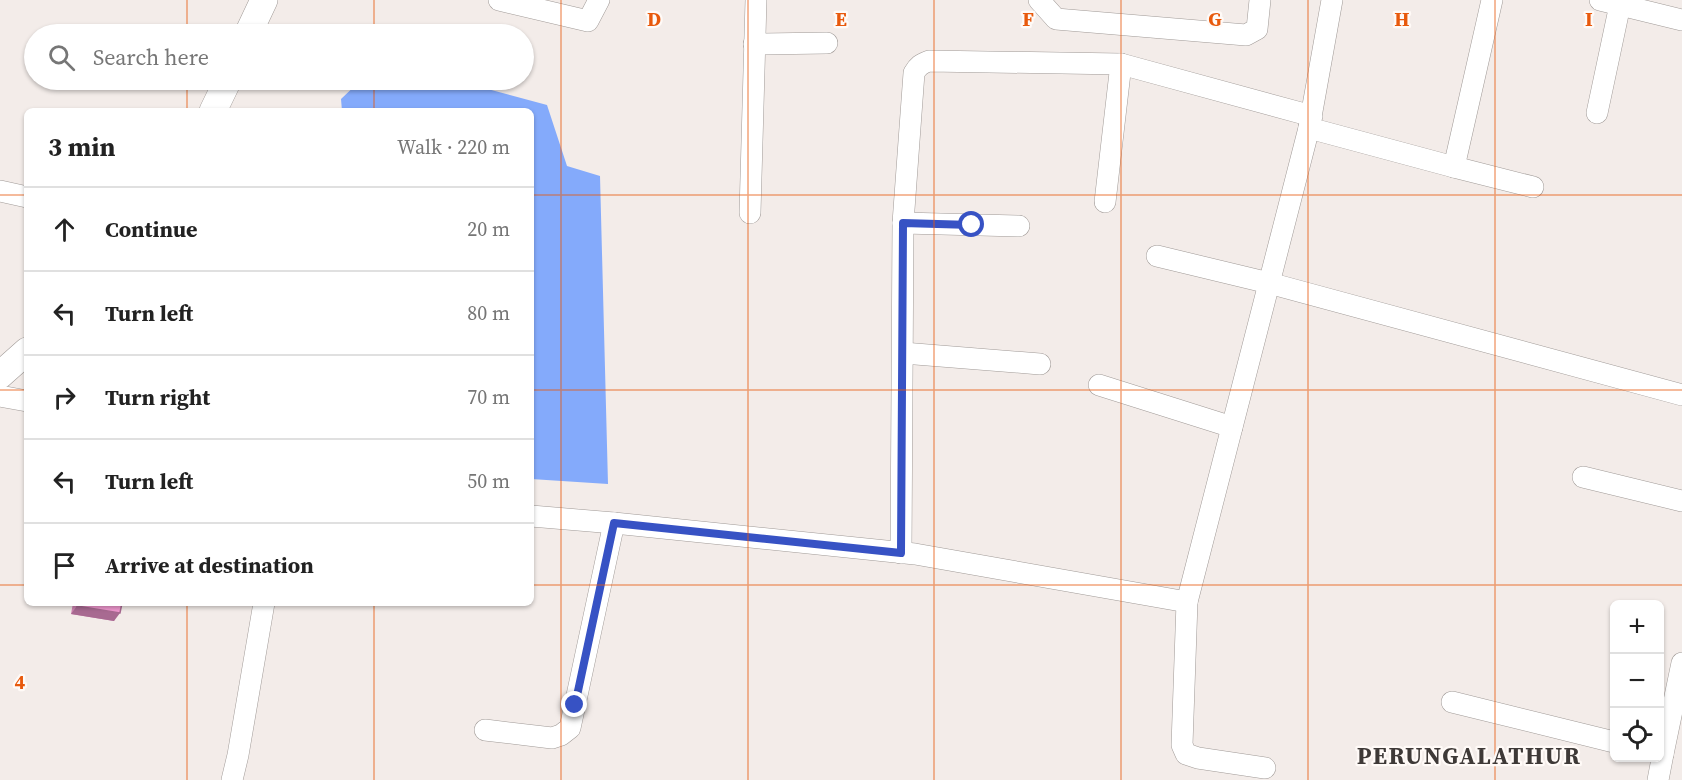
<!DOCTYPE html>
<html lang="en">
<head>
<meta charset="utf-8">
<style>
	:root { --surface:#fff; --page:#f2f2f2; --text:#222; --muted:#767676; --line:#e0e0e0 }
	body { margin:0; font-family:"Source Serif 4",serif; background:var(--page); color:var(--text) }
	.controls { position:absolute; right:18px; bottom:18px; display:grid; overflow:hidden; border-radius:9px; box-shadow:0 2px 4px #0004 }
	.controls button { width:54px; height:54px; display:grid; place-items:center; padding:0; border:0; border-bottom:2px solid var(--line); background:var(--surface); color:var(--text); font:30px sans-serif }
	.stop { position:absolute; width:18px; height:18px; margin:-14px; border:4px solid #3752c4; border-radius:50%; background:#fff }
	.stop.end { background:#3752c4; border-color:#fff; box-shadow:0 2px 6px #0008 }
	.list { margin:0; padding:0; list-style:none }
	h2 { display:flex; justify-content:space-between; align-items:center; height:78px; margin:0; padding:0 24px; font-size:26px }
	h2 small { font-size:20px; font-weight:400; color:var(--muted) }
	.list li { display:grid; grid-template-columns:39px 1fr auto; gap:18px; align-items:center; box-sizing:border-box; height:84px; padding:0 24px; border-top:2px solid var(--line) }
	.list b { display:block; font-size:22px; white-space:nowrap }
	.list em { font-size:20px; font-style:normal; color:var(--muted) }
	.icon { flex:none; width:33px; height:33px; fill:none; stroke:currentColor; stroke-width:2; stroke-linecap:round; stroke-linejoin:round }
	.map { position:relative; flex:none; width:1682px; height:780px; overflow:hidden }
	.search { position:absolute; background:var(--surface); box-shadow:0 2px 4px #0004; left:24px; top:24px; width:510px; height:66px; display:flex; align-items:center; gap:15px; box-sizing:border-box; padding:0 21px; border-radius:33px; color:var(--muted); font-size:22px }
	.panel { position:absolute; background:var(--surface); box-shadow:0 2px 4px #0004; left:24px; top:108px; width:510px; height:498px; border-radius:9px }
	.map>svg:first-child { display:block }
</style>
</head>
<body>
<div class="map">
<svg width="1682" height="780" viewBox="0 0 1682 780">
	<rect width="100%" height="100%" fill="#f3ece9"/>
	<polygon fill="#84aafb" points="361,80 454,80 547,105 567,166 600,176 608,484 531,479 531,111 342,111 341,99"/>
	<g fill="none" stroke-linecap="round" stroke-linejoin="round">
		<defs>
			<g id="minor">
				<polyline points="499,0 588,21 599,0"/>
				<polyline points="1039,0 1056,19 1246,35 1257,29 1260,0"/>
				<polyline points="1600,0 1682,20"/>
				<polyline points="754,44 827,43"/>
				<polyline points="1597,113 1621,0"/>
				<polyline points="1309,128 1454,167 1492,0"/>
				<polyline points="1454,167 1533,187"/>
				<polyline points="0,191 27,197"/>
				<polyline points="1105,202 1121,64"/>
				<polyline points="750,213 756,0"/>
				<polyline points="903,223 1019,226"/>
				<polyline points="1157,256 1269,283 1682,395"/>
				<polyline points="903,353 1040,364"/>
				<polyline points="1099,385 1232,427"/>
				<polyline points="0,396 27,401"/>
				<polyline points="1583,477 1682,501"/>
				<polyline points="531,516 614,523 915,554 1187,602"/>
				<path d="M 901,553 L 903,223 L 914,73 C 918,66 921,64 929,61 L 1121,64 L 1312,116"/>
				<polyline points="1452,702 1614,742"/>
				<polyline points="485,730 552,738 561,735 570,728 614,523"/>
				<polyline points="1660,753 1663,754 1682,663"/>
				<polyline points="1265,768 1198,758 1186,754 1182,745 1187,602 1309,128 1332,0"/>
				<polyline points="232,780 238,755 264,603"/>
				<polyline points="1658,780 1663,754"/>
			</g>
			<g id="tertiary">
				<polyline points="248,34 264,0"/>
				<polyline points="213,111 228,80"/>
				<polyline points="0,375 27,351"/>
			</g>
		</defs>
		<use href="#minor" stroke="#a09a97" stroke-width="22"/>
		<use href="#tertiary" stroke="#a09a97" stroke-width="28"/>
		<use href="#minor" stroke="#fff" stroke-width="21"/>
		<use href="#tertiary" stroke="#fff" stroke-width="27"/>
	</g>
	<polygon fill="#ce83b2" points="73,603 122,603 114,621 71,614"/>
	<polygon fill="#a86a91" points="77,606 120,613 114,621 71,614"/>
	<polygon fill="#f098cf" stroke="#a86a91" stroke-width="1.5" points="77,603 122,603 120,613 77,606"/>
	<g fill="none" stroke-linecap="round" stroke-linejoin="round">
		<polyline stroke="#3752c4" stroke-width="8" points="575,705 614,523 901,553 903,223 972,225"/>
	</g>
	<path fill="none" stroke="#e8590c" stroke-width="1.5" stroke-opacity="0.55" d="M 187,0 L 187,34M 374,0 L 374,34M 561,0 L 561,780M 748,0 L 748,780M 934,0 L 934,780M 1121,0 L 1121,780M 1308,0 L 1308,780M 1495,0 L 1495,780M 187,80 L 187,111M 374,80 L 374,111M 0,195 L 27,195M 531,195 L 1682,195M 0,390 L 27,390M 531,390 L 1682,390M 0,585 L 27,585M 531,585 L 1682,585M 187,603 L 187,780M 374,603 L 374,780"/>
	<g text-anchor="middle" stroke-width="4.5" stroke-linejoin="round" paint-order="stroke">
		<g font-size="24" font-weight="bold" letter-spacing="1.5" fill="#3e3937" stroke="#fffaf7">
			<text x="1469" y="764">PERUNGALATHUR</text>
		</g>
	</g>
	<g font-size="20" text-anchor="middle" font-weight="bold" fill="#e8590c" stroke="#fffaf7" stroke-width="4.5" stroke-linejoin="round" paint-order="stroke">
		<text x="654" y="26">D</text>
		<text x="841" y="26">E</text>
		<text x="1028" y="26">F</text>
		<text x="1215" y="26">G</text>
		<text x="1402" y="26">H</text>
		<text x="1589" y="26">I</text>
		<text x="20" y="689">4</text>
	</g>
</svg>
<div class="controls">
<button>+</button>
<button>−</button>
<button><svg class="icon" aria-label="locate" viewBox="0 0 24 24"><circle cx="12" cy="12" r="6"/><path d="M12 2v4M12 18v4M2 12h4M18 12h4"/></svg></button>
</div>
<div class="stop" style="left:972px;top:225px"></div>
<div class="stop end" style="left:575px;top:705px"></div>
<div class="search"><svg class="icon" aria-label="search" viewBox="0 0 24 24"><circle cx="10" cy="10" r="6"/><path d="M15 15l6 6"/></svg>Search here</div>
<section class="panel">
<h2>3 min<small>Walk · 220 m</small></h2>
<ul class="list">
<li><svg class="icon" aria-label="ahead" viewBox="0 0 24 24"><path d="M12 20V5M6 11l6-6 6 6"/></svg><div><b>Continue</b></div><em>20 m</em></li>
<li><svg class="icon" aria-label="left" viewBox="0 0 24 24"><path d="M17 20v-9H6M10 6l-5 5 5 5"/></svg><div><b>Turn left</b></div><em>80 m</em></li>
<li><svg class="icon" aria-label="right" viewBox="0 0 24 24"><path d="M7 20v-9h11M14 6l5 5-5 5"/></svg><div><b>Turn right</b></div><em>70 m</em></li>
<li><svg class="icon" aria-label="left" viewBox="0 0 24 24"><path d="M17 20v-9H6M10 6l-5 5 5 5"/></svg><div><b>Turn left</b></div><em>50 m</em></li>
<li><svg class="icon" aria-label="arrive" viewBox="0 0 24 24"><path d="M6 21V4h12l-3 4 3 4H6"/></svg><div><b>Arrive at destination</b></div></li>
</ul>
</section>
</div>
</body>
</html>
